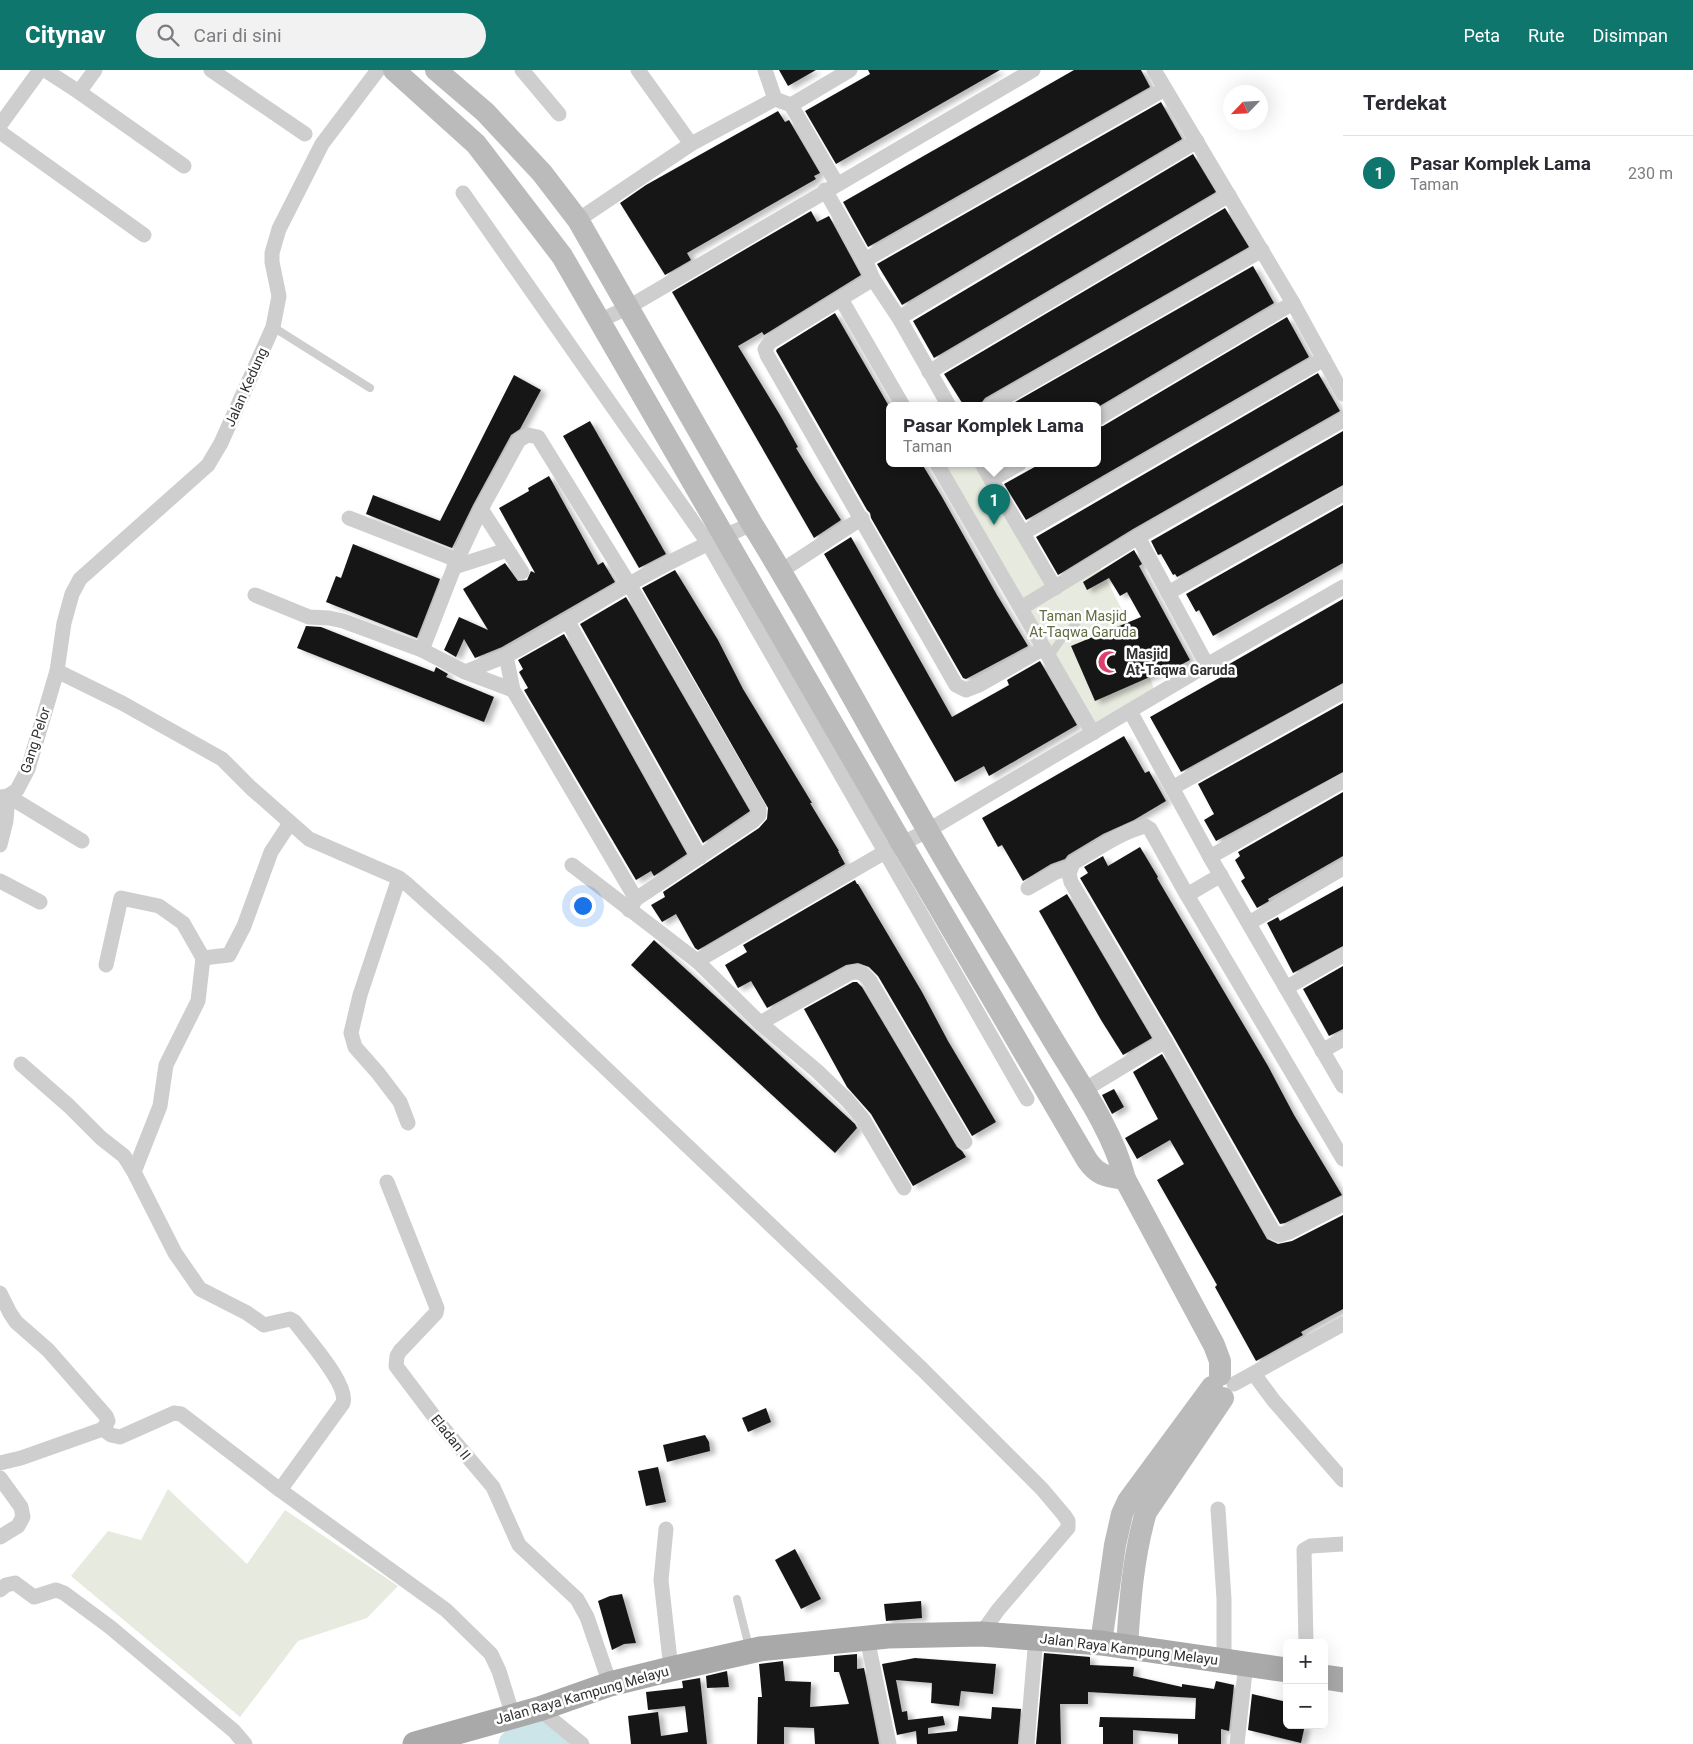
<!DOCTYPE html>
<html lang="id">
<head>
<meta charset="utf-8">
<style>
	:root { --surface:#fff; --page:#f2f2f3; --text:#2b2b33; --muted:#7c7c81; --line:#e1e1e2; --accent:#0f766e }
	body { margin:0; font-family:Roboto,sans-serif; background:var(--page); color:var(--text) }
	.controls { position:absolute; right:15px; bottom:15px; display:grid; overflow:hidden; border-radius:8px; box-shadow:0 5px 20px #0002 }
	.controls button { width:45px; height:45px; display:grid; place-items:center; padding:0; border:0; border-bottom:1px solid var(--line); background:var(--surface); color:var(--text); font:25px sans-serif }
	.compass { position:absolute; left:1223px; top:15px; width:45px; height:45px; border-radius:50%; background:var(--surface); box-shadow:0 5px 20px #0002; rotate:245deg }
	.you { position:absolute; left:582px; top:835px; width:18px; height:18px; margin:-12px; border:4px solid #fff; border-radius:50%; background:#1a73e8; box-shadow:0 0 0 8px #1a73e833 }
	.badge { display:grid; place-items:center; width:32px; height:32px; border-radius:50%; background:var(--accent); color:#fff; font-size:16px; font-weight:700 }
	.pin { position:absolute; translate:-50% -41px; filter:drop-shadow(0 1px 2px #0008) }
	.pin::after { content:''; position:absolute; top:26px; width:18px; height:15px; background:inherit; clip-path:polygon(0 0,100% 0,50% 100%) }
	.popup { position:absolute; left:886px; top:332px; width:215px; height:65px; box-sizing:border-box; display:grid; place-content:center; border-radius:8px; background:var(--surface); filter:drop-shadow(0 1px 4px #0005); font-size:16px; white-space:nowrap; color:var(--muted) }
	.popup b { font-size:19px; color:var(--text) }
	.popup::after { content:''; position:absolute; left:50%; top:100%; margin-left:-10px; border:10px solid transparent; border-top-color:var(--surface) }
	.list { margin:0; padding:0; list-style:none }
	h2 { display:flex; justify-content:space-between; align-items:center; height:65px; margin:0; padding:0 20px; font-size:21px }
	h2 small { font-size:16px; font-weight:400; color:var(--muted) }
	.list li { display:grid; grid-template-columns:32px 1fr auto; gap:15px; align-items:center; box-sizing:border-box; height:75px; padding:0 20px; border-top:1px solid var(--line) }
	.list b { display:block; font-size:19px; white-space:nowrap }
	.list p { margin:0; font-size:16px; white-space:nowrap; color:var(--muted) }
	.list em { font-size:16px; font-style:normal; color:var(--muted) }
	.icon { flex:none; width:28px; height:28px; fill:none; stroke:currentColor; stroke-width:2; stroke-linecap:round; stroke-linejoin:round }
	.map { position:relative; flex:none; width:1343px; height:1674px; overflow:hidden }
	header { display:flex; align-items:center; gap:30px; box-sizing:border-box; height:70px; padding:0 25px; background:var(--accent); color:#fff }
	header strong { font-size:24px }
	nav { display:flex; gap:28px; margin-inline-start:auto; font-size:18px }
	.search { width:350px; height:45px; background:var(--page); display:flex; align-items:center; gap:12px; box-sizing:border-box; padding:0 18px; border-radius:28px; color:var(--muted); font-size:19px }
	main { display:flex }
	aside { flex:1; background:var(--surface) }
	.map>svg:first-child { display:block }
</style>
</head>
<body>
<header>
<strong>Citynav</strong>
<div class="search"><svg class="icon" aria-label="search" viewBox="0 0 24 24"><circle cx="10" cy="10" r="6"/><path d="M15 15l6 6"/></svg>Cari di sini</div>
<nav><a>Peta</a><a>Rute</a><a>Disimpan</a></nav>
</header>
<main>
<div class="map">
<svg width="1343" height="1674" viewBox="0 0 1343 1674">
	<defs>
		<filter id="shadow"><feDropShadow dx="5.5" dy="3" stdDeviation="2.5" flood-color="#0004"/></filter>
	</defs>
	<rect width="100%" height="100%" fill="#fff"/>
	<g fill="#e7eade">
		<polygon points="937,394 979,394 1053,518 1020,536"/>
		<path d="M 1100,497 C 1121,537 1143,579 1155,623 L 1096,655 L 1026,538 Z"/>
		<polygon points="168,1419 247,1494 285,1440 398,1516 367,1548 298,1571 240,1647 71,1506 108,1461 141,1470"/>
	</g>
	<g fill="none" stroke-linecap="round" stroke-linejoin="round">
		<polyline stroke="#cbe5e9" stroke-width="29" points="513,1674 542,1663 563,1674"/>
	</g>
	<g fill="#181818" filter="url(#shadow)">
		<polygon points="779,0 816,0 788,16"/>
		<polygon points="868,0 1000,0 836,94 805,41 870,4"/>
		<polygon points="1074,0 1141,0 1150,17 868,177 843,132"/>
		<polygon points="1161,32 1182,69 902,235 877,194"/>
		<polygon points="778,41 785,52 789,50 820,103 814,106 816,109 687,183 691,190 665,205 620,133 646,115"/>
		<polygon points="1193,84 1216,122 934,288 913,251"/>
		<polygon points="1225,138 1249,177 985,328 982,332 981,336 964,336 944,304"/>
		<polygon points="811,141 817,152 829,146 861,205 764,265 762,262 738,276 780,345 798,377 796,378 816,411 841,450 814,468 672,222"/>
		<polygon points="1253,196 1274,233 1098,337 1008,336"/>
		<polygon points="835,243 890,338 890,394 922,394 942,427 997,525 1028,576 966,609 963,608 871,448 870,443 867,440 776,281 777,279"/>
		<polygon points="1287,247 1309,287 1026,450 1004,414 1040,394 1098,394 1098,357 1103,356"/>
		<polygon points="1318,303 1340,341 1133,459 1058,505 1036,467"/>
		<polygon points="514,305 541,320 520,359 511,365 473,435 452,478 366,444 373,425 440,451"/>
		<polygon points="590,351 666,484 639,498 563,366"/>
		<polygon points="1343,361 1343,415 1177,507 1175,504 1173,505 1161,484 1158,485 1151,471"/>
		<polygon points="549,406 598,495 603,492 615,512 502,577 475,588 464,569 456,587 444,580 459,547 488,560 463,519 505,493 518,511 527,510 531,501 535,503 499,438 529,421 528,418"/>
		<polygon points="1343,435 1343,493 1213,566 1199,540 1196,542 1186,524"/>
		<polygon points="851,467 952,647 1009,615 1007,610 1040,591 1077,655 989,706 984,696 955,712 824,484"/>
		<polygon points="353,474 440,509 417,568 326,532 336,506 341,508"/>
		<polygon points="1134,480 1142,494 1139,496 1190,590 1169,601 1168,599 1095,631 1071,576 1141,547 1127,522 1120,526 1109,508 1087,520 1083,512"/>
		<polygon points="675,500 718,570 743,619 812,733 810,733 839,781 838,781 845,794 698,880 695,878 676,844 662,852 651,835 665,827 663,822 759,758 767,749 768,738 642,518"/>
		<polygon points="626,527 750,741 703,773 580,554"/>
		<polygon points="1343,529 1343,613 1181,702 1150,647 1228,603 1224,597"/>
		<polygon points="306,556 321,557 434,602 436,597 448,604 446,607 494,627 484,652 297,578"/>
		<polygon points="564,564 687,784 654,806 651,801 636,810 524,620 528,618 519,602 523,599 518,590"/>
		<polygon points="1343,633 1343,702 1216,771 1204,750 1214,744 1198,714"/>
		<polygon points="1124,666 1145,703 1149,701 1166,731 1134,750 1103,764 1068,785 1065,789 1051,794 1023,811 1002,775 998,777 982,748"/>
		<polygon points="1343,722 1343,786 1268,829 1269,831 1257,838 1241,811 1245,808 1235,790 1240,786 1238,782"/>
		<polygon points="1140,777 1158,807 1157,808 1268,996 1294,1045 1342,1125 1285,1153 1280,1154 1173,966 1080,808 1088,803 1084,797 1103,786 1108,796"/>
		<polygon points="855,810 857,814 858,814 922,922 948,971 996,1052 972,1066 878,906 869,897 858,893 846,895 767,938 751,911 738,918 725,895 747,882 743,875"/>
		<polygon points="1343,816 1343,876 1293,903 1267,853 1278,847 1280,851"/>
		<polygon points="1067,824 1152,968 1123,985 1101,950 1039,841"/>
		<polygon points="654,870 855,1054 857,1058 835,1083 631,895"/>
		<polygon points="1343,896 1343,959 1329,966 1303,919"/>
		<polygon points="853,912 857,912 862,917 957,1077 962,1081 966,1087 913,1116 871,1044 847,1017 804,939"/>
		<polygon points="1162,984 1267,1169 1278,1174 1292,1171 1343,1145 1343,1239 1301,1262 1303,1265 1256,1291 1215,1217 1217,1215 1157,1110 1184,1094 1170,1070 1137,1089 1125,1068 1158,1049 1133,1002"/>
		<polygon points="1114,1019 1124,1037 1112,1044 1102,1025"/>
		<polygon points="766,1338 771,1352 748,1362 742,1348"/>
		<polygon points="705,1365 709,1372 710,1381 667,1392 663,1375"/>
		<polygon points="658,1397 666,1432 646,1436 638,1401"/>
		<polygon points="795,1479 821,1529 801,1539 775,1490"/>
		<polygon points="622,1524 636,1573 624,1574 612,1580 598,1531 610,1526"/>
		<polygon points="921,1531 922,1548 886,1551 884,1534"/>
		<polygon points="1044,1583 1090,1587 1090,1595 1134,1597 1133,1606 1182,1617 1182,1614 1214,1619 1216,1611 1234,1615 1229,1661 1221,1659 1221,1674 1178,1674 1178,1664 1133,1660 1133,1674 1103,1674 1103,1657 1099,1657 1100,1647 1195,1649 1196,1628 1088,1622 1088,1634 1060,1634 1061,1674 1036,1674"/>
		<polygon points="857,1584 857,1599 864,1598 879,1674 815,1674 814,1658 784,1657 784,1674 757,1674 758,1627 762,1627 759,1594 783,1591 785,1611 811,1612 810,1637 849,1634 839,1602 834,1602 834,1586"/>
		<polygon points="915,1588 996,1594 993,1624 961,1621 959,1636 931,1633 932,1613 896,1610 902,1642 907,1641 908,1650 943,1646 945,1655 928,1658 928,1664 957,1661 959,1646 991,1649 992,1637 1021,1639 1018,1674 917,1674 916,1661 897,1665 882,1594"/>
		<polygon points="727,1601 729,1617 707,1618 706,1606"/>
		<polygon points="700,1608 707,1674 631,1674 628,1646 658,1642 661,1666 688,1662 685,1636 648,1640 646,1622 683,1618 682,1611"/>
		<polygon points="1252,1624 1287,1632 1287,1655 1305,1655 1301,1673 1248,1660"/>
	</g>
	<g fill="none" stroke-linecap="round" stroke-linejoin="round">
		<g stroke="#cecece" stroke-width="8">
			<polyline points="273,257 370,318"/>
			<path d="M 1050,588 C 1056,573 1068,562 1079,550"/>
			<polyline points="737,1529 749,1577"/>
		</g>
		<g stroke="#cecece" stroke-width="15">
			<polyline points="45,0 79,22 184,96"/>
			<polyline points="211,0 305,64"/>
			<polyline points="522,0 559,44"/>
			<polyline points="765,0 775,29"/>
			<polyline points="1154,0 1293,233 1343,324"/>
			<polyline points="79,22 95,0"/>
			<polyline points="791,35 850,0"/>
			<polyline points="0,55 40,0"/>
			<polyline points="0,62 144,165"/>
			<polyline points="691,74 775,29 791,35 837,114"/>
			<polyline points="825,120 865,190 873,209 899,248 949,336"/>
			<polyline points="463,123 708,473 1027,1029"/>
			<polyline points="578,150 691,74 638,0"/>
			<polyline points="865,190 1165,19"/>
			<polyline points="873,209 770,272 765,279 767,285 956,615 966,620 979,615 1044,578"/>
			<polyline points="841,229 903,336"/>
			<polyline points="899,248 1197,71"/>
			<polyline points="599,251 627,238 1033,0"/>
			<polyline points="929,302 1229,125"/>
			<polyline points="990,336 1262,180"/>
			<polyline points="1098,348 1293,233"/>
			<polyline points="937,394 1093,663"/>
			<polyline points="982,394 1055,518"/>
			<polyline points="991,410 1019,394"/>
			<polyline points="481,439 522,502"/>
			<polyline points="349,448 457,490"/>
			<polyline points="1023,463 1324,289"/>
			<polyline points="1138,467 1207,595"/>
			<polyline points="454,497 507,480"/>
			<polyline points="781,501 862,448"/>
			<polyline points="1168,523 1343,424"/>
			<polyline points="255,525 309,547 329,548 343,551 422,580 465,602 513,620"/>
			<polyline points="1021,538 1138,467 1343,350"/>
			<polyline points="568,552 700,787"/>
			<polyline points="422,580 457,490 481,439 519,370 528,365 538,367 629,514 759,738 759,745 753,751 636,829"/>
			<polyline points="57,601 122,633 222,689 251,718 309,769 399,808 408,815 494,892 922,1299 1042,1419 1064,1445 1068,1451 1068,1458 998,1540 981,1564"/>
			<polyline points="465,602 506,586"/>
			<polyline points="1130,641 1210,787 1343,1016"/>
			<polyline points="1172,718 1343,622"/>
			<polyline points="0,727 8,726 17,720 28,699 57,601 64,553 72,524 80,509 208,395 221,373 273,257 279,226 272,192 272,183 279,159 322,74 378,0"/>
			<polyline points="0,775 6,751 8,726 82,771"/>
			<polyline points="1210,787 1343,711"/>
			<polyline points="572,795 697,891 760,953 817,1001 847,1030 863,1049 904,1118"/>
			<polyline points="399,808 360,925 351,963 355,977 378,1003 400,1032 408,1053"/>
			<polyline points="0,811 40,832"/>
			<polyline points="1028,818 1056,802 1070,798"/>
			<polyline points="1187,825 1221,805"/>
			<path d="M 629,840 L 636,829 L 513,620 L 506,586 C 548,564 587,538 628,515 C 668,492 710,472 752,454"/>
			<polyline points="1249,853 1343,798"/>
			<polyline points="697,891 885,782 927,761 1207,595 1343,517"/>
			<polyline points="106,895 121,828 159,836 183,853 203,888 229,885 244,856 271,782 290,753"/>
			<polyline points="1286,918 1343,885"/>
			<path d="M 760,953 L 850,903 C 860,900 864,904 870,911 L 965,1072"/>
			<polyline points="1322,981 1343,969"/>
			<path d="M 21,994 L 69,1036 L 101,1068 L 124,1086 L 134,1102 L 175,1183 L 200,1219 L 247,1243 L 264,1255 L 290,1249 L 295,1252 C 306,1268 349,1314 343,1333 L 280,1420"/>
			<polyline points="1084,1020 1165,971"/>
			<path d="M 1343,1089 L 1187,825 L 1150,759 L 1145,756 C 1119,763 1096,780 1073,793 L 1069,804 L 1071,812 L 1165,971 L 1273,1161 L 1279,1165 L 1289,1162 L 1343,1134"/>
			<polyline points="134,1102 160,1036 166,995 198,931 203,888"/>
			<polyline points="387,1112 437,1238 436,1243 400,1281 397,1286 396,1296 439,1353 493,1417 519,1475 577,1529 587,1547 610,1614"/>
			<polyline points="0,1223 10,1243 16,1252 48,1280 106,1346 108,1351 103,1359"/>
			<polyline points="1254,1304 1274,1331 1343,1410"/>
			<polyline points="1234,1314 1343,1254"/>
			<polyline points="0,1393 21,1388 103,1359 111,1365 120,1367 174,1343 181,1344 280,1420 446,1540 491,1584 499,1601 513,1646"/>
			<polyline points="0,1408 21,1437 23,1447 18,1456 0,1467"/>
			<polyline points="1218,1439 1224,1529 1224,1591"/>
			<polyline points="666,1459 661,1510 671,1599"/>
			<polyline points="0,1520 6,1515 15,1513 34,1527 56,1520 64,1523 110,1557 234,1661 245,1674"/>
			<polyline points="867,1568 889,1674"/>
			<polyline points="1306,1573 1304,1480 1311,1476 1343,1474"/>
			<polyline points="539,1639 582,1674"/>
			<polyline points="1027,1674 1036,1567"/>
			<polyline points="1237,1674 1246,1593"/>
		</g>
		<g stroke="#bbb" stroke-width="22">
			<path d="M 394,0 L 476,74 L 562,186 L 902,774 L 1087,1090 C 1098,1106 1106,1106 1125,1109"/>
			<path d="M 436,0 L 485,42 L 542,103 L 578,150 L 752,454 C 827,574 891,701 964,822 C 995,874 1027,926 1058,978 C 1082,1017 1114,1064 1125,1109 L 1214,1275 L 1220,1291 L 1220,1305"/>
			<polyline points="1101,1573 1115,1475 1122,1444 1128,1431 1212,1317"/>
			<path d="M 1127,1577 C 1130,1530 1133,1487 1146,1442 L 1223,1328"/>
		</g>
		<g stroke="#a9a9a9" stroke-width="25">
			<polyline points="1324,1607 1343,1610"/>
			<polyline points="415,1674 539,1639 610,1614 671,1599 760,1579 888,1566 981,1564 1101,1573 1287,1600"/>
		</g>
	</g>
	<defs>
		<symbol id="mosque-bare" viewBox="-9 -9 18 18"><path d="M3.5-4.9A6 6 0 1 0 3.5 4.9A5 5 0 1 1 3.5-4.9Z" fill="#dc406e" stroke="#fff" stroke-width="2.5" paint-order="stroke"/></symbol>
	</defs>
	<g fill-rule="evenodd">
		<use href="#mosque-bare" x="1093" y="576" width="32" height="32"/>
	</g>
	<g text-anchor="middle" stroke-width="5" stroke-linejoin="round" paint-order="stroke">
		<g font-size="14" fill="#313131" stroke="#fff">
			<text transform="translate(246 317) rotate(-66)" y="5">Jalan Kedung</text>
			<text transform="translate(35 670) rotate(-72)" y="5">Gang Pelor</text>
			<text transform="translate(451 1367) rotate(51)" y="5">Eladan II</text>
			<text transform="translate(1129 1579) rotate(7)" y="5">Jalan Raya Kampung Melayu</text>
			<text transform="translate(582 1625) rotate(-16)" y="5">Jalan Raya Kampung Melayu</text>
		</g>
		<g font-size="14" fill="#5e6b40" stroke="#fff">
			<text x="1083" y="551">Taman Masjid<tspan x="1083" dy="16">At-Taqwa Garuda</tspan></text>
		</g>
		<g font-size="14" font-weight="bold" fill="#313131" stroke="#fff" text-anchor="start">
			<text x="1126" y="589">Masjid<tspan x="1126" dy="16">At-Taqwa Garuda</tspan></text>
		</g>
	</g>
</svg>
<div class="controls">
<button>+</button>
<button>−</button>
</div>
<svg class="compass" viewBox="-18 -18 36 36"><path d="M0-13l5 13h-10z" fill="#e53935"/><path d="M0 13l5-13h-10z" fill="#7c7c81"/></svg>
<div class="you"></div>
<div class="pin badge" style="left:994px;top:455px">1</div>
<div class="popup"><b>Pasar Komplek Lama</b>Taman</div>
</div>
<aside>
<h2>Terdekat<small></small></h2>
<ul class="list">
<li><span class="badge">1</span><div><b>Pasar Komplek Lama</b><p>Taman</p></div><em>230 m</em></li>
</ul>
</aside>
</main>
</body>
</html>
